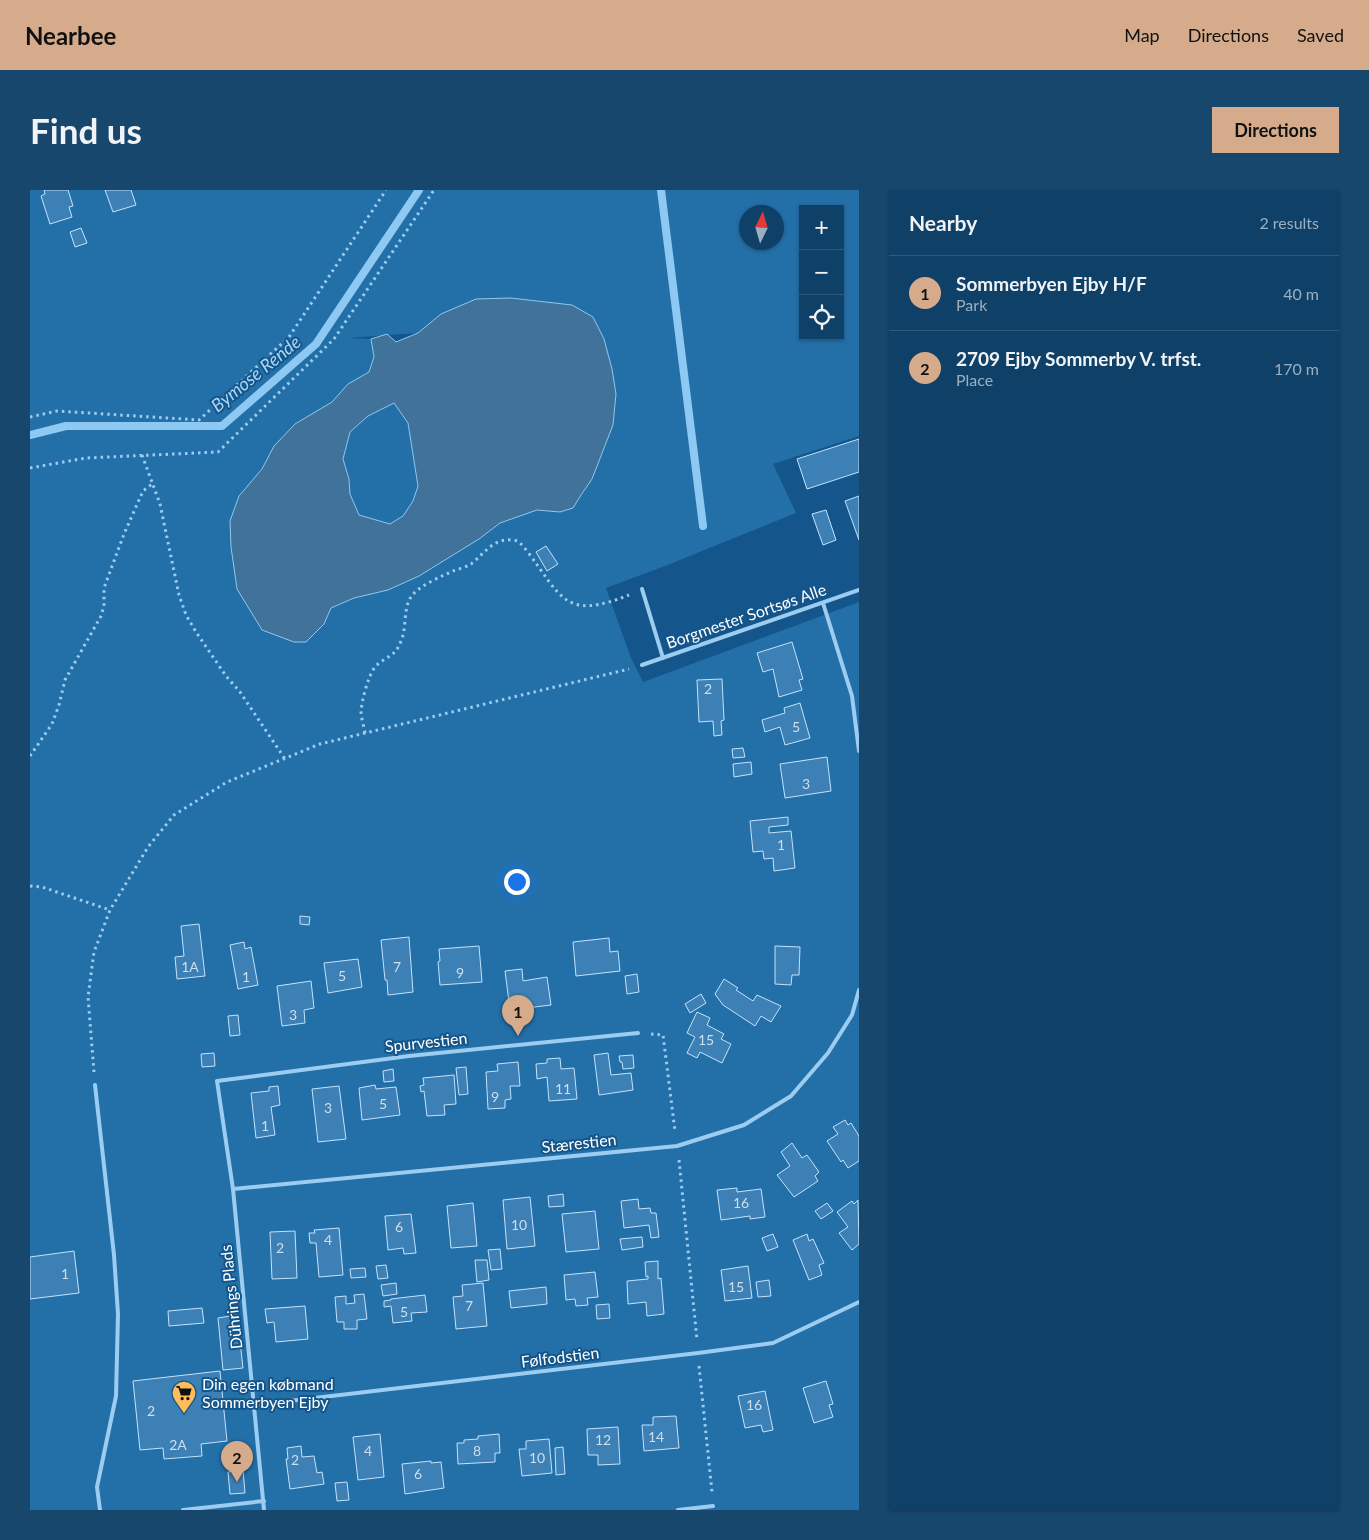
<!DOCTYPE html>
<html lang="en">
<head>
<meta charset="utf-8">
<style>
	:root { --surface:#0f4068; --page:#18476e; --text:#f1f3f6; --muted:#9bafc0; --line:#2f597c; --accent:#d6ab8b }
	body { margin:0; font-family:Lato,sans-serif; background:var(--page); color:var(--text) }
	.controls { position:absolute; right:15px; top:15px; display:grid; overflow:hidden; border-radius:0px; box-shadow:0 1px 4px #0004 }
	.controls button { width:45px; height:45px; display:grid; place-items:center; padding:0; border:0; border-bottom:1px solid var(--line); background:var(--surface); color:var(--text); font:25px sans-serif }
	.compass { position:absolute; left:709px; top:15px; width:45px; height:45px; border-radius:50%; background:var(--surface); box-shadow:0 1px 4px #0004; rotate:5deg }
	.you { position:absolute; left:486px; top:691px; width:18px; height:18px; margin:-12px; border:4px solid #fff; border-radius:50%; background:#1a73e8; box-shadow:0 0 0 8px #1a73e833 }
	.badge { display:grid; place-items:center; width:32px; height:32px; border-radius:50%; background:var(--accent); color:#111; font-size:16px; font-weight:700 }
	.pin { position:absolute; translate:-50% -41px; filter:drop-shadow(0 1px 2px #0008) }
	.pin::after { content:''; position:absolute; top:26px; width:18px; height:15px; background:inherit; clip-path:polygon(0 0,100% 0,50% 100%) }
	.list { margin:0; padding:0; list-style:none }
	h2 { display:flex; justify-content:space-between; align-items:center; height:65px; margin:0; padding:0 20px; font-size:21px }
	h2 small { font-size:16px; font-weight:400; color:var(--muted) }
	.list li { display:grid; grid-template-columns:32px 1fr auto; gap:15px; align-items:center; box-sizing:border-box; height:75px; padding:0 20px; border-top:1px solid var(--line) }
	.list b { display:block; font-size:19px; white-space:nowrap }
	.list p { margin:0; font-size:16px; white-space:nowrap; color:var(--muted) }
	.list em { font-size:16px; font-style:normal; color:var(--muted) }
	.icon { flex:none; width:28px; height:28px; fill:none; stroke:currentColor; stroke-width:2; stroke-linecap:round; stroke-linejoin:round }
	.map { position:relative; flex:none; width:829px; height:1320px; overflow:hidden; border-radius:0px }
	header { display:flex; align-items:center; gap:30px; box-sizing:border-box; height:70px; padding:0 25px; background:var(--accent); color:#111 }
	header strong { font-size:24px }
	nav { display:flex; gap:28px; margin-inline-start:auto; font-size:18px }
	.intro { display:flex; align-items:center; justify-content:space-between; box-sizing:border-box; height:120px; padding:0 30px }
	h1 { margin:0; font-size:35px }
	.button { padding:12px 22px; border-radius:0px; background:var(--accent); color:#111; font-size:18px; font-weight:700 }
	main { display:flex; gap:30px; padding:0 30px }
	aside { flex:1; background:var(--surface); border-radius:0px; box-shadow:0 1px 4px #0004 }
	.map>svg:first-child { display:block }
</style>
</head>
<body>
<header>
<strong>Nearbee</strong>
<nav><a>Map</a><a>Directions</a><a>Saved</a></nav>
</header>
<div class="intro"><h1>Find us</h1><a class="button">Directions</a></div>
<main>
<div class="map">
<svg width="829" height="1320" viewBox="0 0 829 1320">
	<rect width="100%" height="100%" fill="#14568b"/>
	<g fill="#236fa8" fill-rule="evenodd">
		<path d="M 0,0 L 829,0 L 829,246 L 743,274 L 766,323 L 635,376 L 576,398 L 601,468 L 613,492 L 829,412 L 829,1320 L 0,1320 ZM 773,19 L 810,19 L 810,146 L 773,146 ZM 716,22 L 746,22 L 746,52 L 716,52 ZM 481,108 L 542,115 L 574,149 L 582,179 L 586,204 L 583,235 L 562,289 L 551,305 L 543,318 L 530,322 L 507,320 L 470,333 L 449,349 L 389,386 L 358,400 L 324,408 L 301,418 L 209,306 L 232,279 L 244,256 L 265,234 L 302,212 L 318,194 L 339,182 L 344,167 L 341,149 L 318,148 L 388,143 L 411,124 Z"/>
		<polygon points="364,212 378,233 388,296 383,311 373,326 360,334 329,325 320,304 319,289 313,269 320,242 338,226"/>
	</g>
	<path fill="#417299" stroke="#8ec9f3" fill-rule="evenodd" d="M 481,108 L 542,115 L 563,127 L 574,149 L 582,179 L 586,204 L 583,235 L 562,289 L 551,305 L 543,318 L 530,322 L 507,320 L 470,333 L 449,349 L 389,386 L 358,400 L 324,408 L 301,418 L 294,434 L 276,452 L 264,452 L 232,440 L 207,399 L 201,357 L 200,331 L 209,306 L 232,279 L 244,256 L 265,234 L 302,212 L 318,194 L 339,182 L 344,167 L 341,149 L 357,144 L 366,152 L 388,143 L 411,124 L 446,109 ZM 364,213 L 378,233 L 388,296 L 383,311 L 373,326 L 360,334 L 329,325 L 320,304 L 319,289 L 313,269 L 320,242 L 338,226 Z"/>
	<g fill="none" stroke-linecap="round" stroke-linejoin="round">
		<g stroke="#8ec9f3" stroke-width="8">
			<polyline points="631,0 673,336"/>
			<polyline points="0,245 36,236 192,236 286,154 389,0"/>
		</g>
	</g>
	<g fill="#3d80b5" stroke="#c3e3fc">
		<polygon points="14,0 38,0 43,16 39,17 42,27 20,34 11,6 15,4"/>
		<polygon points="75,0 101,0 106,15 83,22"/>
		<polygon points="51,38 57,53 45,57 40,42"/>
		<polygon points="829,249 829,282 777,299 767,269"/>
		<polygon points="829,306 829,350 815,311"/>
		<polygon points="796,320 806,350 793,355 782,324"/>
		<polygon points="516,356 528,374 517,381 506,362"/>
		<polygon points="762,452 773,489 769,490 772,500 749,507 743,479 733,482 727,463"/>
		<polygon points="692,489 694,530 691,531 692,545 684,546 683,531 669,532 667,490"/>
		<polygon points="770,513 780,548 755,555 750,537 735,542 732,530 755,523 754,518"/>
		<polygon points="713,558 715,567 703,568 702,559"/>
		<polygon points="797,567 801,601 755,608 750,574"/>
		<polygon points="721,572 722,584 704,587 703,574"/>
		<polygon points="758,627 758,635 739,637 739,643 761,641 765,678 744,681 743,668 734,669 733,661 723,662 720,631"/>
		<polygon points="270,726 280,727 279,735 270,734"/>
		<polygon points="169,734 175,786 147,789 145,767 154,766 151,736"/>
		<polygon points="379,747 383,802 358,805 357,790 355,790 351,750"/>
		<polygon points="579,748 580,762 588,761 590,781 546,786 543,752"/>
		<polygon points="214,752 215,759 221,757 228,795 208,799 200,755"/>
		<polygon points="449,756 452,792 410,795 408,772 410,771 409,759"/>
		<polygon points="745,756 770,757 769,785 762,785 761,795 745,794"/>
		<polygon points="328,769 332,797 298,803 294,773"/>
		<polygon points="492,779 493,791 517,787 521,815 480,820 475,781"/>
		<polygon points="607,784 609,802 597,804 595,786"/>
		<polygon points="694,789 708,798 706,800 723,811 727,805 751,816 741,832 731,826 725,836 693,815 685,804"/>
		<polygon points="281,791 284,818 274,820 275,833 252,836 247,796"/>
		<polygon points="671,804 676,813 660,823 655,814"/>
		<polygon points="667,822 680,828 677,835 694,844 691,849 701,854 692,873 670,862 667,868 657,863 665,847 657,843"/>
		<polygon points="208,825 210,845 200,846 198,826"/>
		<polygon points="184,863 185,876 172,877 171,864"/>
		<polygon points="578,863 581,885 601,883 603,900 569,905 564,865"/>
		<polygon points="603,865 604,878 593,879 592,872 590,872 589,866"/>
		<polygon points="530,868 531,879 544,878 547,909 519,911 517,887 507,889 506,874 517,873 517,869"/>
		<polygon points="488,872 490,896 480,896 481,909 475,910 475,918 458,919 456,882 468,881 467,874"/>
		<polygon points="436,877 438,904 429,905 426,878"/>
		<polygon points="363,879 364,891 354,892 353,881"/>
		<polygon points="424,885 426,914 414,915 415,925 397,926 394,901 391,902 390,896 394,895 393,888"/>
		<polygon points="345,895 346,899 366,897 370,925 332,930 329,898"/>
		<polygon points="248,896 250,915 241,917 245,945 226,948 221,903 239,901 239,897"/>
		<polygon points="309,896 316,949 288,952 282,899"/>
		<polygon points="815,930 818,935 821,933 829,946 829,971 818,978 813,970 811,972 797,951 808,944 803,937"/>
		<polygon points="762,953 772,968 777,965 789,982 785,986 788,991 764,1007 747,985 760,976 751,962"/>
		<polygon points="707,998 707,1002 731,999 735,1027 720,1029 720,1026 691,1030 687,1000"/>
		<polygon points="533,1004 534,1016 519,1017 518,1006"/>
		<polygon points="500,1007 505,1056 477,1059 473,1010"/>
		<polygon points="608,1009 609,1019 620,1018 621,1023 626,1023 629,1047 621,1048 619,1035 594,1038 591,1011"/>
		<polygon points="828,1010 829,1054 822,1060 809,1043 818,1037 807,1022 822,1011 824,1014"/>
		<polygon points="443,1013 447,1056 421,1058 417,1016"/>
		<polygon points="797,1013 803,1021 791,1029 785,1021"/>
		<polygon points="565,1021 569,1059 536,1062 532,1024"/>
		<polygon points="381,1024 386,1063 374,1064 373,1058 358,1060 355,1026"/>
		<polygon points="309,1038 313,1085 289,1087 286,1053 280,1053 279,1043 285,1043 284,1040"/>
		<polygon points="265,1041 267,1088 242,1089 240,1042"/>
		<polygon points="743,1044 748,1057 737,1061 732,1048"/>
		<polygon points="777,1044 779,1051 783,1049 794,1073 789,1075 792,1085 779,1090 763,1050"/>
		<polygon points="612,1047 613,1057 592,1060 590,1049"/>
		<polygon points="470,1059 472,1079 461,1080 458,1060"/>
		<polygon points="44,1061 49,1103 0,1109 0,1067"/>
		<polygon points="445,1070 457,1070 459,1090 447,1092"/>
		<polygon points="628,1071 628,1089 631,1088 634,1124 617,1126 616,1112 598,1114 597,1091 618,1089 618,1086 616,1087 615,1072"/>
		<polygon points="356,1075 358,1088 348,1089 346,1076"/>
		<polygon points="718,1076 722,1108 695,1111 691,1080"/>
		<polygon points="335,1078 336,1087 321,1088 320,1079"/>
		<polygon points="565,1082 568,1107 557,1108 558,1115 546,1116 545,1109 536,1110 534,1085"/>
		<polygon points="739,1090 741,1106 728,1107 726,1092"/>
		<polygon points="366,1093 367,1104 353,1106 351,1095"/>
		<polygon points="453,1093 457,1136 426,1139 423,1107 433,1106 432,1095"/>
		<polygon points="516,1097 517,1114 481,1118 479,1101"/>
		<polygon points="334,1104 337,1129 327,1130 327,1139 314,1139 314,1132 307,1132 305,1107 316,1106 316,1114 325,1113 324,1105"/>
		<polygon points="395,1105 397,1122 381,1123 382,1131 363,1133 361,1116 354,1117 354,1111 361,1110 361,1109"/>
		<polygon points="579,1114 580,1128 567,1129 566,1115"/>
		<polygon points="275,1116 278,1149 246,1152 244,1132 237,1133 235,1119"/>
		<polygon points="172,1118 174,1133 139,1136 138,1121"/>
		<polygon points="207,1125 213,1178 193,1180 188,1128"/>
		<polygon points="190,1181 197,1251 171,1254 172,1266 134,1269 133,1258 110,1260 103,1191"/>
		<polygon points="796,1191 803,1214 799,1215 803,1227 784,1233 773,1198"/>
		<polygon points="735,1201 743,1240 733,1242 731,1235 715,1238 708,1206"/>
		<polygon points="646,1226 649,1258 614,1261 612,1235 623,1235 623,1227"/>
		<polygon points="588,1237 590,1274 568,1275 568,1265 558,1265 557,1239"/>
		<polygon points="350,1244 354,1287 328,1290 323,1247"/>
		<polygon points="469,1244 470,1263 465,1263 465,1272 428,1274 427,1253 434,1253 434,1250 448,1249 448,1246"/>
		<polygon points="519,1249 522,1283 492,1286 489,1259 496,1259 496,1251"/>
		<polygon points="271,1256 272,1267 284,1266 287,1283 292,1282 294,1294 260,1299 256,1269 258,1269 257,1258"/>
		<polygon points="533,1257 535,1284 526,1285 525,1258"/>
		<polygon points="401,1271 401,1273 411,1272 414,1298 375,1304 372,1274"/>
		<polygon points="213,1280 215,1303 200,1304 198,1282"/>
		<polygon points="317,1292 319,1310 307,1311 305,1293"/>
	</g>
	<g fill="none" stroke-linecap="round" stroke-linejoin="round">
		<g stroke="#9cccf0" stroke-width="3" stroke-dasharray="2.5 4" stroke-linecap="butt">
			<polyline points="0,227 27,221 169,230 259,147 356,0"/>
			<polyline points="112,265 130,314 149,405 156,425 166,442 196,486 210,502 255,569"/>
			<polyline points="0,278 56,268 188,262 304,149 404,0"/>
			<path d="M 335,543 C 334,536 331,528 331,521 C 332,510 338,486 345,477 C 355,466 365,468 371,451 C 377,437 373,419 381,407 C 388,396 412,386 423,381 C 429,379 436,377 441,374 C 454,364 463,348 482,350 C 489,350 493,356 497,361 C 532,407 534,431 599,405"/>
			<polyline points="0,566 22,534 29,515 35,490 71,426 74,416 74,398 94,344 113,301 122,294"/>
			<polyline points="0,696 12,697 80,720"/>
			<polyline points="621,844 633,845 645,941"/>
			<polyline points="64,882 58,807 64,762 80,720 118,657 144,625 197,592 290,554 599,479"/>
			<polyline points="649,970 667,1150"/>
			<polyline points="669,1176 682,1302"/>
		</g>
		<g stroke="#9cccf0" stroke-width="4">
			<polyline points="612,399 633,468"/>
			<polyline points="793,413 822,506 829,561"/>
			<polyline points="612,475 829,400"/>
			<polyline points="65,895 84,1065 88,1124 86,1206 67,1297 70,1320"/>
			<polyline points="203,999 647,956 714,935 761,906 798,863 822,825 829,800"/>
			<polyline points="225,1215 668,1163 743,1153 829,1112"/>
			<polyline points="153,1320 234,1311"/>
			<polyline points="234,1320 203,999 187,891 379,866 608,843"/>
			<polyline points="648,1320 683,1316"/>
		</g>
	</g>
	<defs>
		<symbol id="supermarket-pin" viewBox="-11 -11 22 30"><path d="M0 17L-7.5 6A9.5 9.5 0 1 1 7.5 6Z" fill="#ffbc5b" stroke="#14568b"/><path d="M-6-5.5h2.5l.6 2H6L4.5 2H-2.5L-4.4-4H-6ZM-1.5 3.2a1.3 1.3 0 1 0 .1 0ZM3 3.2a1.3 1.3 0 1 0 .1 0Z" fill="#111"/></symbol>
	</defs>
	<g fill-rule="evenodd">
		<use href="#supermarket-pin" x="140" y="1189" width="28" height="38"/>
	</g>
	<g text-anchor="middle" stroke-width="4" stroke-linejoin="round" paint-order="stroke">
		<g font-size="14" fill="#cedfec">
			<text x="678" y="504">2</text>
			<text x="766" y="542">5</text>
			<text x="776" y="599">3</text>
			<text x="751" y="660">1</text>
			<text x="160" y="782">1A</text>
			<text x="367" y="782">7</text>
			<text x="430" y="788">9</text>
			<text x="312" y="791">5</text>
			<text x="216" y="792">1</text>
			<text x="263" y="830">3</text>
			<text x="676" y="855">15</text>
			<text x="533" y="904">11</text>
			<text x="465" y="912">9</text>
			<text x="353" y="919">5</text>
			<text x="298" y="923">3</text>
			<text x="235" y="941">1</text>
			<text x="711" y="1018">16</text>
			<text x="489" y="1040">10</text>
			<text x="369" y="1042">6</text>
			<text x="298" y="1055">4</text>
			<text x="250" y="1063">2</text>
			<text x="35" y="1089">1</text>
			<text x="706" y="1102">15</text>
			<text x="439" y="1121">7</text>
			<text x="374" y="1127">5</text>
			<text x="724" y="1220">16</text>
			<text x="121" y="1226">2</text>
			<text x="626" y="1252">14</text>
			<text x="573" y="1255">12</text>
			<text x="148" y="1260">2A</text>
			<text x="338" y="1266">4</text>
			<text x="447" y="1266">8</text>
			<text x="507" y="1273">10</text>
			<text x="265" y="1275">2</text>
			<text x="388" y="1289">6</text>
		</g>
		<g font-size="16" fill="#fff" stroke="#14568b">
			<text transform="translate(716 426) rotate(-19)" y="6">Borgmester Sortsøs Alle</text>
			<text transform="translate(396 852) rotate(-6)" y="6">Spurvestien</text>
			<text transform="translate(549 953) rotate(-6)" y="6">Stærestien</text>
			<text transform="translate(201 1107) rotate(-96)" y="6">Dührings Plads</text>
			<text transform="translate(530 1167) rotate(-7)" y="6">Følfodstien</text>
		</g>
		<g font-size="16" fill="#fff" stroke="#14568b" text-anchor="start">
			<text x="172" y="1200">Din egen købmand<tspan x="172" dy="18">Sommerbyen Ejby</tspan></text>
		</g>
		<g font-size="18" font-style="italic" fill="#a8d6f7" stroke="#14568b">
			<text transform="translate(226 184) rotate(-39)" y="6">Bymose Rende</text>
		</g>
	</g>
</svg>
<div class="controls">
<button>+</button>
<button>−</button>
<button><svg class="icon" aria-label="locate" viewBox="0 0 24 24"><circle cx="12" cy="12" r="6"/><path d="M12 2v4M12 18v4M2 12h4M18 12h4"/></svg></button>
</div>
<svg class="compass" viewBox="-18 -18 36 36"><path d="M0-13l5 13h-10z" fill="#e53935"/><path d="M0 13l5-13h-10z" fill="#9bafc0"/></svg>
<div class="you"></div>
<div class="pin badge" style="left:488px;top:846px">1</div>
<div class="pin badge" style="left:207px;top:1292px">2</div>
</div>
<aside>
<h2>Nearby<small>2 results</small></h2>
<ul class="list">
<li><span class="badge">1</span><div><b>Sommerbyen Ejby H/F</b><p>Park</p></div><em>40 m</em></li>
<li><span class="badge">2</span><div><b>2709 Ejby Sommerby V. trfst.</b><p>Place</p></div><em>170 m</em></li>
</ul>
</aside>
</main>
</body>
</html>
